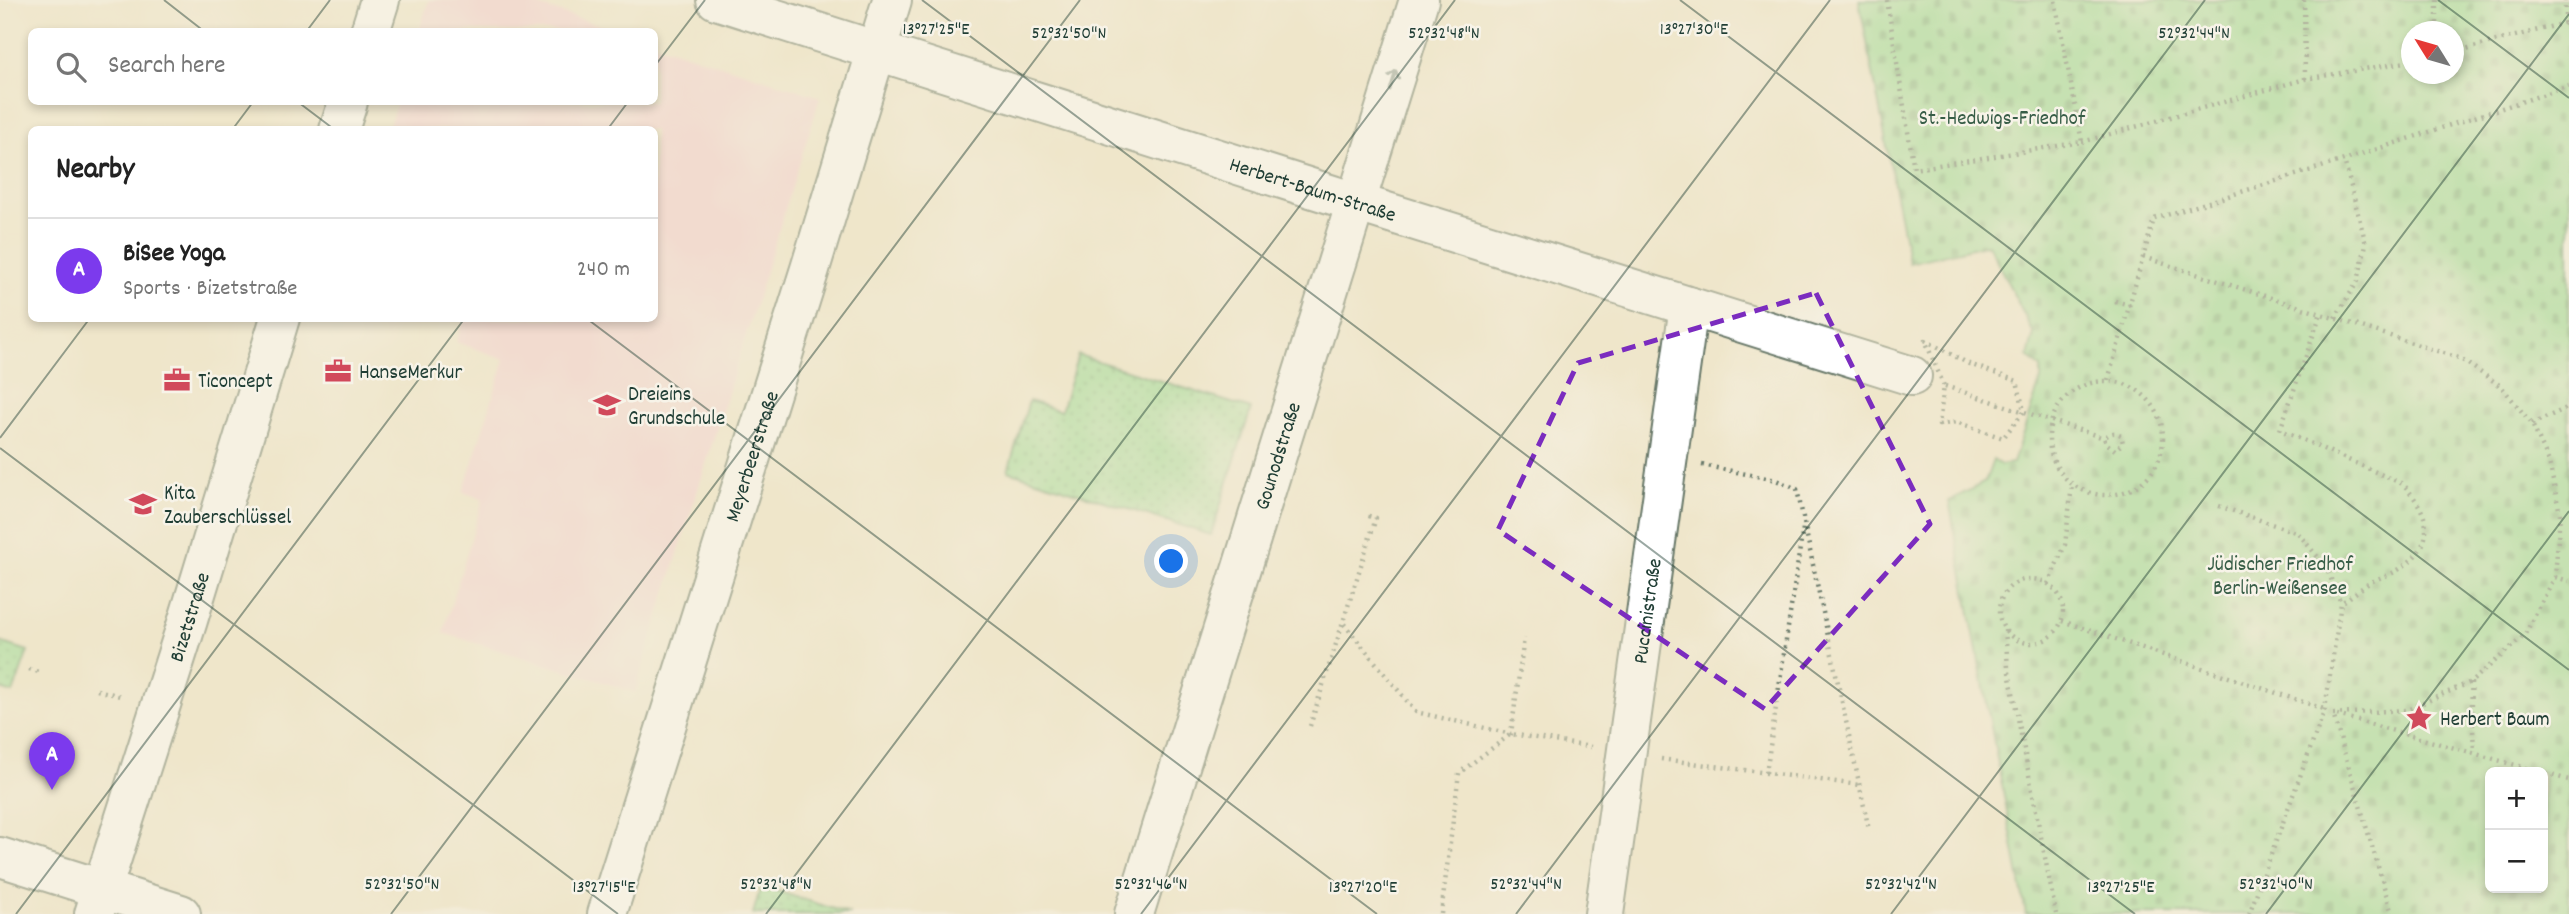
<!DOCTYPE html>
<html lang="en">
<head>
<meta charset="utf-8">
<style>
	:root { --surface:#fff; --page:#f2f2f2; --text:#222; --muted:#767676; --line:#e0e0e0; --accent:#7c3aed }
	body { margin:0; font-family:Dekko,sans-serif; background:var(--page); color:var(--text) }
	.controls { position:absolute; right:21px; bottom:21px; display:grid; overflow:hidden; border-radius:10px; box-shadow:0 4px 10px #0003 }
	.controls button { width:63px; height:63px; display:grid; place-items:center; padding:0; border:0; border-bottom:2px solid var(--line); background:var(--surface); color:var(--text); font:35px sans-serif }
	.compass { position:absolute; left:2401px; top:21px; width:63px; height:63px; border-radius:50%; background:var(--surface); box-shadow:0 4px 10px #0003; rotate:307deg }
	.you { position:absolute; left:1172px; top:562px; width:24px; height:24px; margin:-18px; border:5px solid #fff; border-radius:50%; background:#1a73e8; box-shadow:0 0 0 10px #1a73e833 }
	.badge { display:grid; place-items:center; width:46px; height:46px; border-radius:50%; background:var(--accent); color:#fff; font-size:23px; font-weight:700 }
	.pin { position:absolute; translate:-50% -58px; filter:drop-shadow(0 2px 4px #0008) }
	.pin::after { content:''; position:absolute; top:37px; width:24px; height:21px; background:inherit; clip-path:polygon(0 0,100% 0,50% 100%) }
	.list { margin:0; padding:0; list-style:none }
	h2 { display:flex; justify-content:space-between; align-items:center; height:91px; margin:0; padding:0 28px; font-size:30px }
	h2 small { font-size:23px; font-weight:400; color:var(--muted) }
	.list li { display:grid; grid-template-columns:46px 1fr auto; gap:21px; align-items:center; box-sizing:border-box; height:105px; padding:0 28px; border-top:2px solid var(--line) }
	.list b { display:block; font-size:26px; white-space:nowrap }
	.list p { margin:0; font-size:23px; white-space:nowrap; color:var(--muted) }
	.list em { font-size:23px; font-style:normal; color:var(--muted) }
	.icon { flex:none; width:38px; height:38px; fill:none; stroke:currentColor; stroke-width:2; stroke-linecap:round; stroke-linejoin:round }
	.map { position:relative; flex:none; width:2569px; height:914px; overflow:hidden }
	.search { position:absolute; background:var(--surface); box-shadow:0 4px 10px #0003; left:28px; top:28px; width:630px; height:77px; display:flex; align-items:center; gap:18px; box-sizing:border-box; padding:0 24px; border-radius:10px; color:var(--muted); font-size:26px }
	.panel { position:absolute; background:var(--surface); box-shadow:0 4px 10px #0003; left:28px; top:126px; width:630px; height:196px; border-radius:10px }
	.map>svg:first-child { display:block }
</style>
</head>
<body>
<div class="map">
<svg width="2569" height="914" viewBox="0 0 2569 914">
	<defs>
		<pattern id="green-dots" width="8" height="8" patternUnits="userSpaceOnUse" patternTransform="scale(1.75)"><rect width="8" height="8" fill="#96dc94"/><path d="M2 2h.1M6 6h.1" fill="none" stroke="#7ab47a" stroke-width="1.8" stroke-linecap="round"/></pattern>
		<pattern id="cemetery-stones" width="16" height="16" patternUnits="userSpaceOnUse" patternTransform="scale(1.75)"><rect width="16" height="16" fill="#96dc94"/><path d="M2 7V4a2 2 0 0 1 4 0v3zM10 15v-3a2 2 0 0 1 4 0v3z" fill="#7ab47a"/></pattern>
	</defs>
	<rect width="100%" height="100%" fill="#f7f3e8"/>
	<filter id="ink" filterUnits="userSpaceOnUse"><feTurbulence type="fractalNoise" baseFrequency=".0143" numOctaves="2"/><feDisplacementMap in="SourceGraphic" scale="14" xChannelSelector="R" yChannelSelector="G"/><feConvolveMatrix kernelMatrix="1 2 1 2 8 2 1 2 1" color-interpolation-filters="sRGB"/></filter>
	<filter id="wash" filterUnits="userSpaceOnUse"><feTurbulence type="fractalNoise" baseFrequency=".00686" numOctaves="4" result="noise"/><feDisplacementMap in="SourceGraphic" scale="28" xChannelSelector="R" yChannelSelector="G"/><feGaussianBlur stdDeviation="1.57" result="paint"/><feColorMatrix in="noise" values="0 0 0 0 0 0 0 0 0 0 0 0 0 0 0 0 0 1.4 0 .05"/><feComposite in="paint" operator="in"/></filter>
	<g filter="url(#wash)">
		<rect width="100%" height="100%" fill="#efe6cb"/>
		<g fill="#f6cfd6">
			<polygon points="429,0 520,0 618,31 419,31"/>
			<polygon points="655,44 820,97 635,692 443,633 483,499 463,492 505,359 456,342 464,319 654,318 654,130 388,129 397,102 654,102"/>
		</g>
		<g fill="url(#green-dots)" stroke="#5a8c64" stroke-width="2">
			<polygon points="1078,355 1251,409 1211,535 1008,471 1029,401 1061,411"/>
			<polygon points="0,642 28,651 13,693 0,689"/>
			<polygon points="761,886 850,914 753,914"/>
		</g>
		<path fill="url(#cemetery-stones)" stroke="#5a8c64" stroke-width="2" fill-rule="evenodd" d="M 1859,0 L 2569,0 L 2569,914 L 2026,914 L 1949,501 L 1985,482 L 1993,460 L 2001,465 L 2013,463 L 2041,379 L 2041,368 L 2028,356 L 2034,334 L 1988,244 L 1909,263 ZM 2412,32 L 2454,32 L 2454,74 L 2412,74 ZM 2490,772 L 2543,772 L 2543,888 L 2490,888 Z"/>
	</g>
	<g filter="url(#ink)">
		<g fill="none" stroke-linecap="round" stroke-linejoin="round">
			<defs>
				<g id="minor">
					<path id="s1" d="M 716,0 L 1355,202 L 1912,376"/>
					<polyline points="370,32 380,0"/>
					<polyline points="339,130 348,102"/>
					<polyline points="0,857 181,914"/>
					<path id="s2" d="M 94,914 L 188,620 L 280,318"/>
					<path id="s3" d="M 607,914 L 810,269 L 892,0"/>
					<path id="s4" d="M 1134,914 L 1419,0"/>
					<path id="s5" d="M 1604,914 L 1689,306"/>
				</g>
			</defs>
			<use href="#minor" stroke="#687869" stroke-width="42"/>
			<g stroke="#687869" stroke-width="4.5" stroke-dasharray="2 5" stroke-linecap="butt">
				<polyline points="1887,0 1914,169 2082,142 2055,0"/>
				<polyline points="2304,0 2305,79"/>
				<polyline points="2437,0 2437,32"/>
				<polyline points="2565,0 2565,23"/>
				<polyline points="2454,52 2569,22"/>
				<polyline points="2082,142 2305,79 2412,61"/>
				<polyline points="2143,257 2459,358 2501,386 2532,424 2549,462 2560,514 2555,577 2524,636 2471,682 2407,710 2333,714 2392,914"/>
				<polyline points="2115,301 2130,305"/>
				<polyline points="2335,318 2358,281 2366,244 2344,160"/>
				<polygon points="1925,340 1969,364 2017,381 2024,411 2003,438 1956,422 1939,425 1944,386"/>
				<polyline points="2108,380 2154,219 2344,160 2569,86"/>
				<circle cx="2106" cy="438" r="57"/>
				<path d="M 1945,386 L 2104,438 L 2106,443 L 2115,450 L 2123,443 L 2121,435 C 2114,431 2110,433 2104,438"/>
				<polyline points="2532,424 2569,407"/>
				<polyline points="1702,465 1776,480 1797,489 1869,830"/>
				<polyline points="2219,506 2298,533 2326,567 2341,603"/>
				<polyline points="2555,577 2569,581"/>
				<circle cx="2031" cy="611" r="32"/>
				<polyline points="2048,584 2065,545 2072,485"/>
				<polyline points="2062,621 2327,710"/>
				<polyline points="1344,624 1416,712 1511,734 1524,638"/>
				<polyline points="2005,630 2008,667 2056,914"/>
				<polyline points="29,669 42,673"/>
				<polyline points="2471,682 2474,752"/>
				<polyline points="97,690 124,697"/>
				<polyline points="2337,715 2569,780"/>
				<polyline points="1310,726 1376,518 1365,515"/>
				<polyline points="1661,759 1859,785"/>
				<polyline points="1766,773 1803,528"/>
				<polyline points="1441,914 1459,773 1511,734 1591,747"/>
				<path d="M 2249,914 L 2325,709 L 2341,603 C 2352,596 2362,587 2373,581 C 2381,577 2390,575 2398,570 C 2438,544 2431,515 2403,484 L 2280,430 L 2321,313"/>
			</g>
			<use href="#minor" stroke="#fff" stroke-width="38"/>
		</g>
		<defs><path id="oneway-shaft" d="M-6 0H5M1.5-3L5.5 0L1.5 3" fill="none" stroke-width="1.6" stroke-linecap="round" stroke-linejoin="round" transform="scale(1.75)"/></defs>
		<use stroke="#8f9e9a" href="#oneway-shaft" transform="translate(1393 80) rotate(-73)"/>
	</g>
	<path d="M0 0H2569V914H0ZM 1816,293 L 1930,524 L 1765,709 L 1498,530 L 1578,363 Z" fill="#efe6cb" fill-opacity=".55" fill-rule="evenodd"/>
	<path fill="none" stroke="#7b2cbf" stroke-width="5" stroke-dasharray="14 9" stroke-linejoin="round" d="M 1816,293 L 1930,524 L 1765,709 L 1498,530 L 1578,363 Z"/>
	<path fill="none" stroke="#1f3d34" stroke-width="2" stroke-opacity="0.45" d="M 164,0 L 205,32M 922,0 L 2135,914M 1680,0 L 2569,670M 2438,0 L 2569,98M 306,32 L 330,0M 654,67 L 705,0M 298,102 L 335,130M 232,130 L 253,102M 607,130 L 628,102M 586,318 L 1377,914M 0,438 L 90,318M 0,448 L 618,914M 16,914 L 465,318M 391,914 L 1080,0M 766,914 L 1455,0M 1141,914 L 1830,0M 1516,914 L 2205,0M 1891,914 L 2569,14M 2266,914 L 2569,511"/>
	<defs>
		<symbol id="office-bare" viewBox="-9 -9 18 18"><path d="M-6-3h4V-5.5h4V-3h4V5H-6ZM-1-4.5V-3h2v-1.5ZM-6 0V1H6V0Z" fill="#d1495b" stroke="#f7f3e8" stroke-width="2.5" paint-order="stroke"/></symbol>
		<symbol id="school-bare" viewBox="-9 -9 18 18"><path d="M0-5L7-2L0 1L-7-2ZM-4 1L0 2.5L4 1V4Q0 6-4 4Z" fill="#d1495b" stroke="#f7f3e8" stroke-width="2.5" paint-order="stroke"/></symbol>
		<symbol id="sight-bare" viewBox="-9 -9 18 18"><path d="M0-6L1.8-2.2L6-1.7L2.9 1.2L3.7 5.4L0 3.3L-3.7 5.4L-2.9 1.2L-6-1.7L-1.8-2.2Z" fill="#d1495b" stroke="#f7f3e8" stroke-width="2.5" paint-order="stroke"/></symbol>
	</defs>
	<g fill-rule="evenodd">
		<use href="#office-bare" x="319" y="352" width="38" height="38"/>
		<use href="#office-bare" x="158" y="361" width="38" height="38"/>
		<use href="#school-bare" x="588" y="386" width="38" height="38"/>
		<use href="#school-bare" x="124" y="485" width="38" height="38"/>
		<use href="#sight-bare" x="2400" y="699" width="38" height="38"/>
	</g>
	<g text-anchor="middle" stroke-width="5" stroke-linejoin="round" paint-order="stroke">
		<g font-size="21" fill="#375d47" stroke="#f7f3e8">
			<text x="2002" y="124">St.-Hedwigs-Friedhof</text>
			<text x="2280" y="570">Jüdischer Friedhof<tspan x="2280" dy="24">Berlin-Weißensee</tspan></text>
		</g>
		<g font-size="21" fill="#1f3d34" stroke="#f7f3e8">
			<text dy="7" stroke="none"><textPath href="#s1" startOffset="626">Herbert-Baum-Straße</textPath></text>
			<text dy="7" stroke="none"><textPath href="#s3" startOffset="480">Meyerbeerstraße</textPath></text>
			<text dy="7" stroke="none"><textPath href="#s4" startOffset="480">Gounodstraße</textPath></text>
			<text dy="7" stroke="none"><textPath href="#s5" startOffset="306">Puccinistraße</textPath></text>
			<text dy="7" stroke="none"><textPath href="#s2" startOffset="312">Bizetstraße</textPath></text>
		</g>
		<g font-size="21" fill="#1f3d34" stroke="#f7f3e8" text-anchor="start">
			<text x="359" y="378">HanseMerkur</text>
			<text x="198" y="387">Ticoncept</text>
			<text x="628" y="400">Dreieins<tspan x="628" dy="24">Grundschule</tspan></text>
			<text x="164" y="499">Kita<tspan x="164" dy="24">Zauberschlüssel</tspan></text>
			<text x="2440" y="725">Herbert Baum</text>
		</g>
	</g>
	<g font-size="18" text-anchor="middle" fill="#1f3d34" stroke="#f7f3e8" stroke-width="5" stroke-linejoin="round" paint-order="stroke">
		<text x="936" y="34">13°27'25"E</text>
		<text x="1694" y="34">13°27'30"E</text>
		<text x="1069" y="38">52°32'50"N</text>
		<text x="1444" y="38">52°32'48"N</text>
		<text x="2194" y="38">52°32'44"N</text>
		<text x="402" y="889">52°32'50"N</text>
		<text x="776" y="889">52°32'48"N</text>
		<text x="1151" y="889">52°32'46"N</text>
		<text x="1526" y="889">52°32'44"N</text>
		<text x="1901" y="889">52°32'42"N</text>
		<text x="2276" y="889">52°32'40"N</text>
		<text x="604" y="892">13°27'15"E</text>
		<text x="1363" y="892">13°27'20"E</text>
		<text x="2121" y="892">13°27'25"E</text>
	</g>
</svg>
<div class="controls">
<button>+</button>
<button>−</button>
</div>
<svg class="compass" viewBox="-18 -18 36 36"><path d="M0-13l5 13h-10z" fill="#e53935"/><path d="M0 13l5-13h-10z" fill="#767676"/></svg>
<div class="you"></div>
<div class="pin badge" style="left:52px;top:790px">A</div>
<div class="search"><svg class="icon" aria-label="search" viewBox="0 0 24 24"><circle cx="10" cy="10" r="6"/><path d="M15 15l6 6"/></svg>Search here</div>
<section class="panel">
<h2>Nearby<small></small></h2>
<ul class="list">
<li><span class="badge">A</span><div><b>BiSee Yoga</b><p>Sports · Bizetstraße</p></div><em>240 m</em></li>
</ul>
</section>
</div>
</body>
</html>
